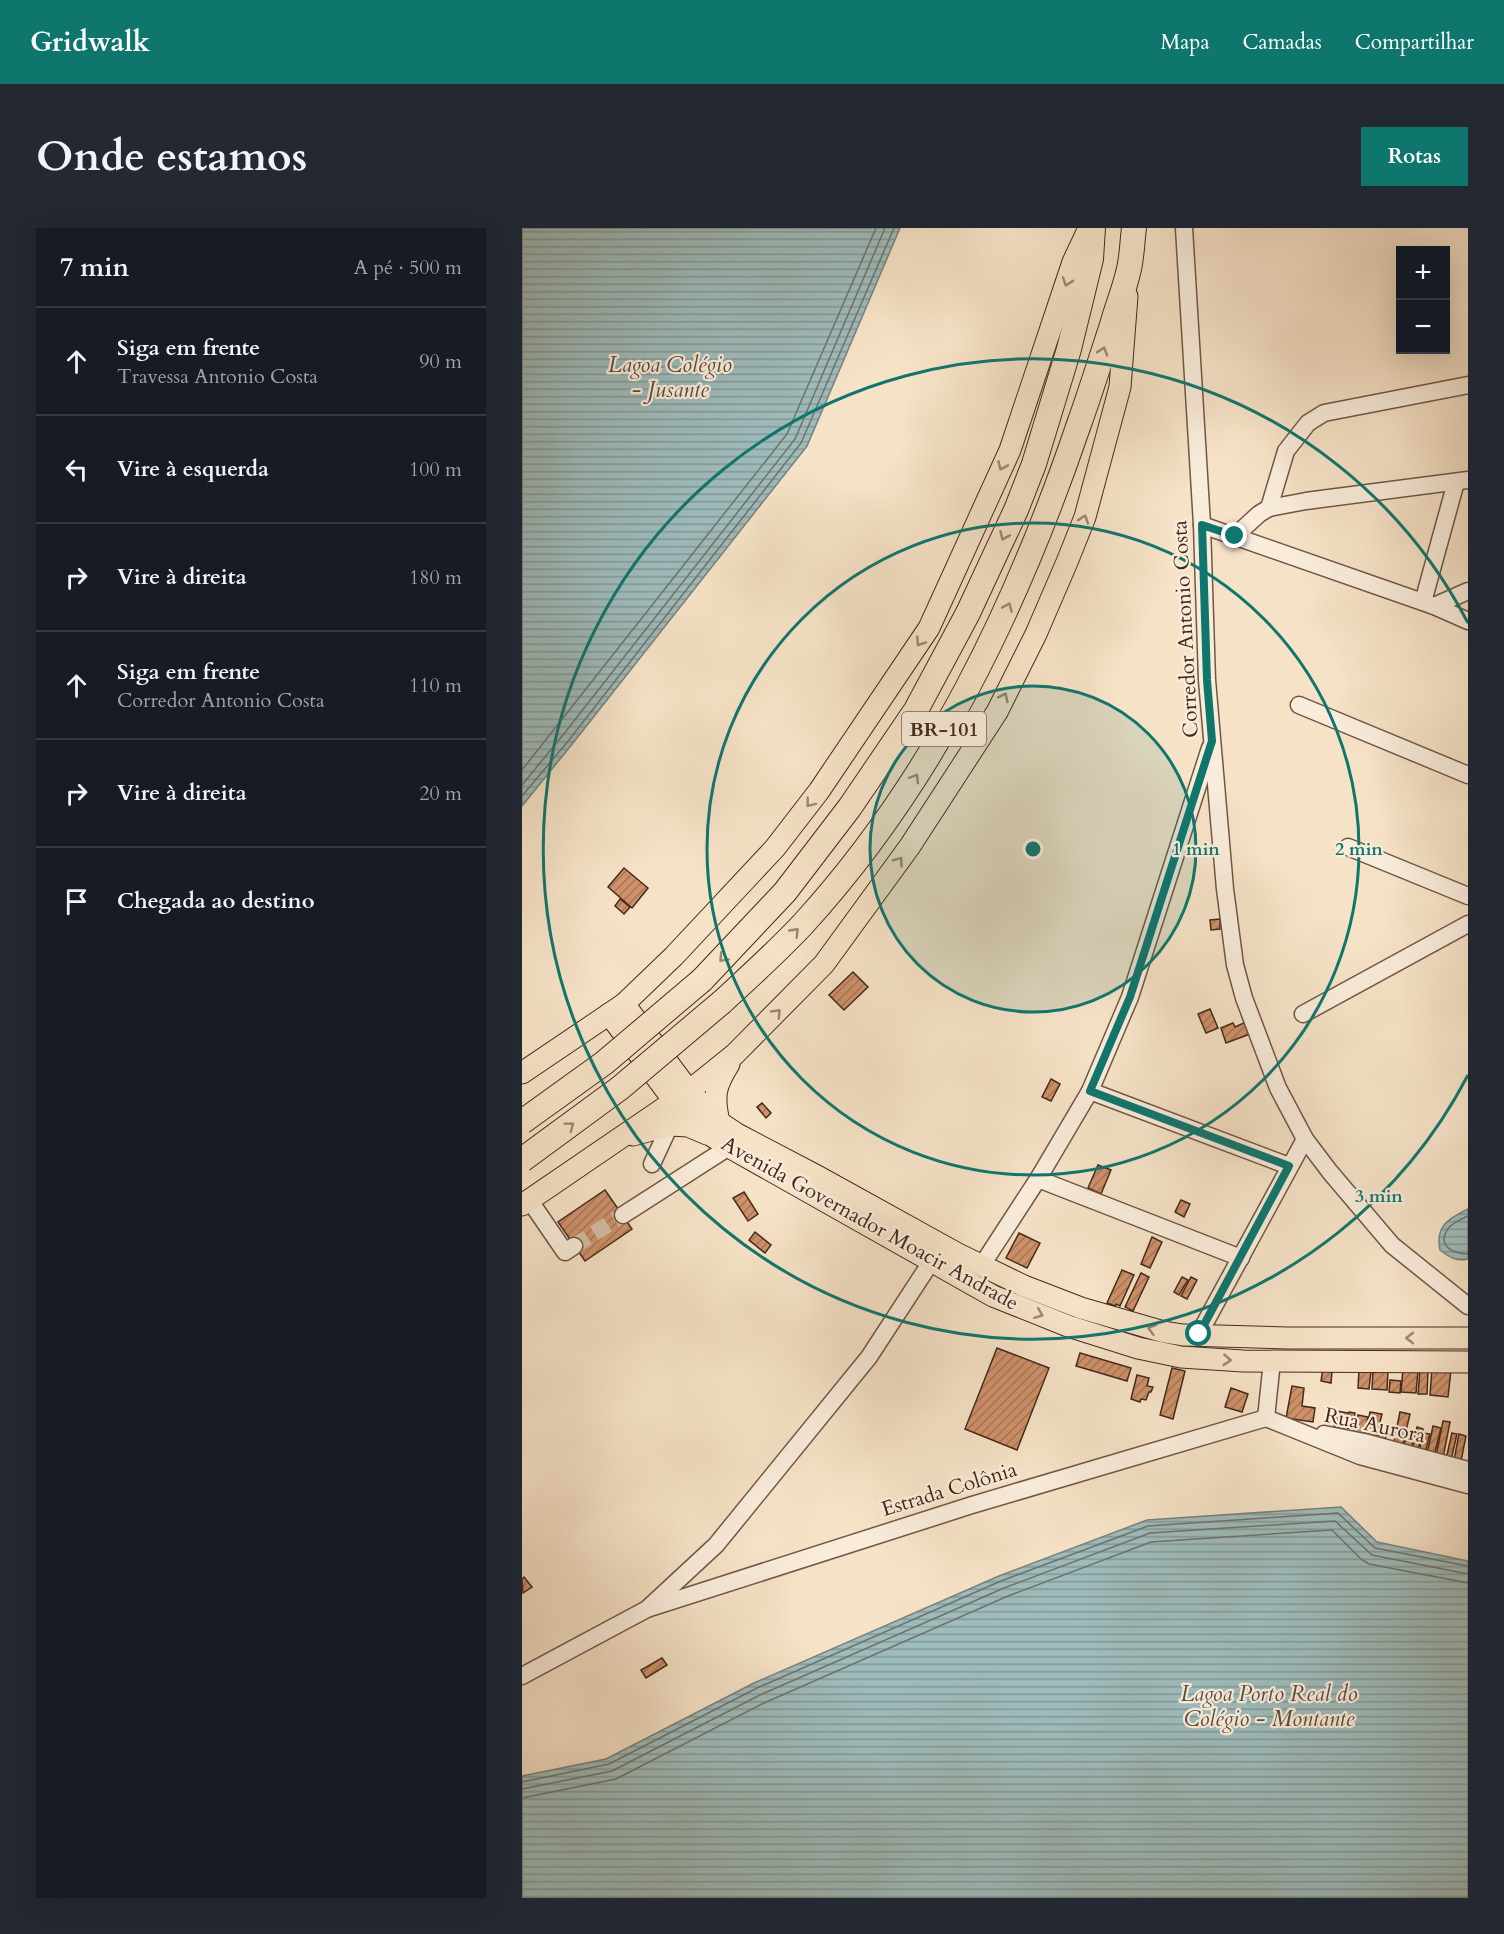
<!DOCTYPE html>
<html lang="pt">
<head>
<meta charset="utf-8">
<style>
	:root { --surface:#171b24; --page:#242831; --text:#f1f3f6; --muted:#9ea1a6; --line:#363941; --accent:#0f766e }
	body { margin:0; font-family:Cardo,serif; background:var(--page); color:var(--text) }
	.controls { position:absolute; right:18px; top:18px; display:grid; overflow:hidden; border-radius:0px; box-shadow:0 6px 24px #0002 }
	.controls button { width:54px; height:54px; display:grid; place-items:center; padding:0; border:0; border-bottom:2px solid var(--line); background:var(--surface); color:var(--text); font:30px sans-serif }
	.stop { position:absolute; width:18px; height:18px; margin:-14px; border:4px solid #0f766e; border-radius:50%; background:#fff }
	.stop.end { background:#0f766e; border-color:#fff; box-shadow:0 2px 6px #0008 }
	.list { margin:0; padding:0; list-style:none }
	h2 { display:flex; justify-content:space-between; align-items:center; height:78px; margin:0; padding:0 24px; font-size:26px }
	h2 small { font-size:20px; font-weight:400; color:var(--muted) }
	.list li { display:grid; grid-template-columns:39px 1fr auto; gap:18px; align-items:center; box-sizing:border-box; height:108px; padding:0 24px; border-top:2px solid var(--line) }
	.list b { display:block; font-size:22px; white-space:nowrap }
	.list p { margin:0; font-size:20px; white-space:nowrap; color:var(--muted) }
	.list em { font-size:20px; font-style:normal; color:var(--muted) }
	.icon { flex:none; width:33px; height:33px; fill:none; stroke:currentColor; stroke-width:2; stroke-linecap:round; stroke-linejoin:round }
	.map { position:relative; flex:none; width:946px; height:1670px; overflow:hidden; border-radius:0px }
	header { display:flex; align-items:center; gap:36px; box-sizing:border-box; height:84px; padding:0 30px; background:var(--accent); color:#fff }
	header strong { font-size:28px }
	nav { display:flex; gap:33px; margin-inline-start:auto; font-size:21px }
	.intro { display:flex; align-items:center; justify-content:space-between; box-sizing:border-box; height:144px; padding:0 36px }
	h1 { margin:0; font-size:42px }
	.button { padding:15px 27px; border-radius:0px; background:var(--accent); color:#fff; font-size:21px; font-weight:700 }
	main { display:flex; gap:36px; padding:0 36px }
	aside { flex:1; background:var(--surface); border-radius:0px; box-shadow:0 6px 24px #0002 }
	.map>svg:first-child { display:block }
</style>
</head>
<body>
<header>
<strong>Gridwalk</strong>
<nav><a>Mapa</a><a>Camadas</a><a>Compartilhar</a></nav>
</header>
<div class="intro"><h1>Onde estamos</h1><a class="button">Rotas</a></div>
<main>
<aside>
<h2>7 min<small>A pé · 500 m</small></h2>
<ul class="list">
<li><svg class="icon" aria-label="ahead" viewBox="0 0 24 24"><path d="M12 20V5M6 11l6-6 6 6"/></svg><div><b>Siga em frente</b><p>Travessa Antonio Costa</p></div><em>90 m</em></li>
<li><svg class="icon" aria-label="left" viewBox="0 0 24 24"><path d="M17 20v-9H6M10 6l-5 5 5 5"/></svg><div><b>Vire à esquerda</b></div><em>100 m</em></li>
<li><svg class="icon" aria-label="right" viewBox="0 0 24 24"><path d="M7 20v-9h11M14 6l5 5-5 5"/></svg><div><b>Vire à direita</b></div><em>180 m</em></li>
<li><svg class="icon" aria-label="ahead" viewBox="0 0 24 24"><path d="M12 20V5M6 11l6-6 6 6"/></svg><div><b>Siga em frente</b><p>Corredor Antonio Costa</p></div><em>110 m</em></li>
<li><svg class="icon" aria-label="right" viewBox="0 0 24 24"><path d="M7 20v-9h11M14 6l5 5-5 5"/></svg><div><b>Vire à direita</b></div><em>20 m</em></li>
<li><svg class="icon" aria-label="arrive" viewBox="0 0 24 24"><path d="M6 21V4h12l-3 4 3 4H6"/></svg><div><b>Chegada ao destino</b></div></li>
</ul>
</aside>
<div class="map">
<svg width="946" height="1670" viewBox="0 0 946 1670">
	<defs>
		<pattern id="water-rules" width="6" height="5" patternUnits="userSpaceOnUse" patternTransform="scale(1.5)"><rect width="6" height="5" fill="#9ebcbc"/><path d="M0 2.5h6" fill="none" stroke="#829998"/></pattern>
		<pattern id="building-hatch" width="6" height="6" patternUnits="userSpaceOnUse" patternTransform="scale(1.5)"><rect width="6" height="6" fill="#ce916a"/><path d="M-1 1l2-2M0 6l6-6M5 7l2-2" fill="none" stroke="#a97656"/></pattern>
	</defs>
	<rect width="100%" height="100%" fill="#f6e2c7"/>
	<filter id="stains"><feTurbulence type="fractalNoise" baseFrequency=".00333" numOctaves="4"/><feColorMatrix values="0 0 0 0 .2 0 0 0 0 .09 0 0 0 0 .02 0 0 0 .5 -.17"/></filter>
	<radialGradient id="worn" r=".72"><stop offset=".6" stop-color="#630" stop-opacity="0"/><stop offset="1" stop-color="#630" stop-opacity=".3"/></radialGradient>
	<g fill="url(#water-rules)" stroke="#7a817b" stroke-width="1.5">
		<polygon points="0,0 378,0 285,218 51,515 0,578"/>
		<path d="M 946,981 L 946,1031 C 935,1034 927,1029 918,1022 C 913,998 926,991 946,981 Z"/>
		<polygon points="819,1279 855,1314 946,1333 946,1670 0,1670 0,1548 84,1531 232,1455 477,1348 625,1292"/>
	</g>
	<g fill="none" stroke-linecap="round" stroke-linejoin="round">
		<g stroke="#71726b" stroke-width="1.5">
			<polyline points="0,542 265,206 354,0"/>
			<polyline points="0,557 41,507 273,211 363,0"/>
			<polyline points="0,568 47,512 279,215 372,0"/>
			<path d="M 946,988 C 939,991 929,996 925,1002 C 915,1019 933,1026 946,1026"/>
			<polyline points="0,1554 87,1536 235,1460 479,1353 626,1298 816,1285 853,1320 946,1338"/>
			<polyline points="0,1561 90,1543 238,1467 482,1360 628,1305 813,1293 850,1327 946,1346"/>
			<polyline points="0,1570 94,1551 242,1475 486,1368 629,1314 810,1302 839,1331 847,1336 946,1355"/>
		</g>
	</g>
	<g fill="url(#building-hatch)" stroke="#44291a" stroke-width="1.5">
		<polygon points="102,640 126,660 110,680 86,659"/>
		<polygon points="98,671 108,679 102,686 93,678"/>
		<polygon points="698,691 698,701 689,702 688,692"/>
		<polygon points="331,744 346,759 322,782 307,767"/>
		<polygon points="688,781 696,800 684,805 676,786"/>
		<polygon points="724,794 728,806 704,815 699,800 711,795 713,799"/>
		<polygon points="529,851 538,856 529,873 520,869"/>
		<polygon points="240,875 249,885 244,890 235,879"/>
		<polygon points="576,937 589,942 579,966 566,960"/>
		<polygon points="83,962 110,1001 63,1033 36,994"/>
		<polygon points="222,964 236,986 226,993 211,970"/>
		<polygon points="659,972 668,976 662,989 653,984"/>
		<polygon points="233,1004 249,1017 243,1025 227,1012"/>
		<polygon points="497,1005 518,1015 505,1040 484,1030"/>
		<polygon points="630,1009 640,1014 628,1040 619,1036"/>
		<polygon points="600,1042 612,1047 598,1078 594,1076 593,1078 585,1075"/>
		<polygon points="619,1045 627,1049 611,1083 603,1079"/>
		<polygon points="660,1049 666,1052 657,1067 652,1064"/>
		<polygon points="669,1049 675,1052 665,1071 659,1068"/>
		<polygon points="475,1120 527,1140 495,1222 443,1201"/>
		<polygon points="558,1125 609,1140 605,1153 554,1138"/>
		<polygon points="650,1140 663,1143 651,1191 638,1187"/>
		<polygon points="910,1140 929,1142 926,1169 908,1167"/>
		<polygon points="801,1141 810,1143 809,1155 799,1153"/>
		<polygon points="881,1141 896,1143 894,1165 879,1164"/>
		<polygon points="837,1142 849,1143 847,1161 836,1160"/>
		<polygon points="851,1142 866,1143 865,1162 850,1161"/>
		<polygon points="898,1142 906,1143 905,1166 896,1166"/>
		<polygon points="615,1147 627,1150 625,1158 631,1159 629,1164 627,1164 624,1172 619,1171 618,1174 609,1171"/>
		<polygon points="868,1152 879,1153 878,1165 867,1164"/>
		<polygon points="770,1158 782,1160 780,1178 793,1180 791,1194 764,1190"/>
		<polygon points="709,1160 726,1166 720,1184 703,1179"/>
		<polygon points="815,1183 826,1185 823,1201 812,1199"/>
		<polygon points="827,1184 833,1185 830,1201 825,1200"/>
		<polygon points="848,1184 860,1186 853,1214 842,1212"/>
		<polygon points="878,1184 888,1186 880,1220 871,1218"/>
		<polygon points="836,1187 846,1189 841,1211 831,1208"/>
		<polygon points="921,1193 928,1194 921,1230 914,1228"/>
		<polygon points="859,1196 866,1198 862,1217 855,1215"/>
		<polygon points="911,1198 919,1200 912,1228 905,1226"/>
		<polygon points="895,1199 901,1201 896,1223 890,1222"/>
		<polygon points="885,1204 893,1205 889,1222 881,1220"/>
		<polygon points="901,1205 908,1206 903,1225 897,1224"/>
		<polygon points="930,1205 935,1206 929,1232 924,1231"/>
		<polygon points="937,1206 944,1208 939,1233 932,1232"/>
		<polygon points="2,1349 10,1359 1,1365 0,1351"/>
		<polygon points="140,1430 145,1437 124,1450 119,1442"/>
	</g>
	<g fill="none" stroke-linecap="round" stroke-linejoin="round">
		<polyline stroke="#d2bda4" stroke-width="16" stroke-dasharray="16 8" stroke-linecap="butt" points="52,1018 101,987"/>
		<defs>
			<g id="minor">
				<polyline points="662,0 680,297 685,452 703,661 713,737 722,770 756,860 783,911 808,944 870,1017 946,1078"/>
				<polyline points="747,280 764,223 786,195 802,185 946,157"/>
				<polyline points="680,297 912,378 946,393"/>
				<polyline points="713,308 737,286 747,280 784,273 946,252"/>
				<polyline points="901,374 934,254"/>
				<polyline points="912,378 946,363"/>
				<polyline points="777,477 946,547"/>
				<polyline points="826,619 946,668"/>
				<polyline points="781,786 946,696"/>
				<polyline points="568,863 767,938"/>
				<polyline points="130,936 148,897"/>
				<polyline points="516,951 719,1030"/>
				<polyline points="8,973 43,1024 52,1018"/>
				<polyline points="101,987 207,919 213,910"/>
				<polyline points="460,1037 516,951 568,863 608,769 688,520"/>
				<polyline points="677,1106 783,911"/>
				<polyline points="744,1190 838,1228 946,1257"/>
				<polyline points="744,1190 750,1133"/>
				<polyline points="802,1206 842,1214 946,1242"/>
				<polyline points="125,1381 450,1277 744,1190"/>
				<polyline points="0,1448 125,1381 194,1317 347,1129 409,1034"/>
			</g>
			<g id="major">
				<polyline points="102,776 167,863 197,894 215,906 295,948 436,1026 502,1058 559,1080 642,1104 661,1107 765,1110 946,1110"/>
				<polyline points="87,786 152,873 190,908 207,919 471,1068 546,1098 616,1120 659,1129 721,1133 946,1134"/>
				<polyline points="0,845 102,776 152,728 253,620 297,563 407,400 488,222 551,34 567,0"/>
				<path d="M 197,894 C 191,868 193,858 207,836"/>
				<polyline points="111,907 148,897 166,898 185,906"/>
				<polyline points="0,977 167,863 213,826 302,736 388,618 475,484 514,406 545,334 563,289 598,159 605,68"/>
			</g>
			<g id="highway">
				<polyline points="180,752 263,664 328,579 394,482 446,385 494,282 512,236 547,121 569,31 571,0"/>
				<path d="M 200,774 C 228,748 256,723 282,695 C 413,551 495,378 557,196 C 569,163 579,130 590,97 C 595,79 602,62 606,45 C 610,31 610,15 612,0"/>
			</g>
		</defs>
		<use href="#minor" stroke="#705745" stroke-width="19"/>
		<use href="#major" stroke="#44291a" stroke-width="23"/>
		<use href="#highway" stroke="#44291a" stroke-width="26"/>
		<use href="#minor" stroke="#f9ecdb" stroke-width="16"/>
		<use href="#major" stroke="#f6e2c7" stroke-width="21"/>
		<use href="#highway" stroke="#f6e2c7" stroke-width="24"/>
		<defs>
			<g id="highway-bridge">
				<polyline points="0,894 82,835 180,752"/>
				<polyline points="0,932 98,860 200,774"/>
			</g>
		</defs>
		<use href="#highway-bridge" stroke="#44291a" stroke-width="26" stroke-linecap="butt"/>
		<use href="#highway-bridge" stroke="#f6e2c7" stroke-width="24"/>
	</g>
	<defs><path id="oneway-chevron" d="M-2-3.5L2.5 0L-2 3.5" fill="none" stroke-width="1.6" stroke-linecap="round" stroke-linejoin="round" transform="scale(1.5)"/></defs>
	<g stroke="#9d8670">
		<use href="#oneway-chevron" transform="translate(545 54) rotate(109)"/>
		<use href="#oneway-chevron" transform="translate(581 123) rotate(-72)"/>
		<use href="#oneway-chevron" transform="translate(480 238) rotate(114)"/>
		<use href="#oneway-chevron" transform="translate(562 291) rotate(-71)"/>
		<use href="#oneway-chevron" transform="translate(482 308) rotate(114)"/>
		<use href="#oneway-chevron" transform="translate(486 379) rotate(-66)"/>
		<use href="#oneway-chevron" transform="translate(398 414) rotate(124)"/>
		<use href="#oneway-chevron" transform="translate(482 469) rotate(-64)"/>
		<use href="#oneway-chevron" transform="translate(393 550) rotate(-58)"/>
		<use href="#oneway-chevron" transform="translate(288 575) rotate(128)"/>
		<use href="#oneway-chevron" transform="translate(377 633) rotate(-54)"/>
		<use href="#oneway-chevron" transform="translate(273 704) rotate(-46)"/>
		<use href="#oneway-chevron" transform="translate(201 730) rotate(133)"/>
		<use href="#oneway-chevron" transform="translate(255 785) rotate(-46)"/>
		<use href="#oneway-chevron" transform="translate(48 898) rotate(-37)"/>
		<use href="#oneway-chevron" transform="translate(517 1086) rotate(21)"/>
		<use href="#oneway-chevron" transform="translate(630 1101) rotate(-164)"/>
		<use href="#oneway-chevron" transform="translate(888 1110) rotate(-180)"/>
		<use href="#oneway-chevron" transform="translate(705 1132) rotate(4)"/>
	</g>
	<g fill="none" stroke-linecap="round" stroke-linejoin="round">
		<polyline stroke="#0f766e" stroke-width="8" points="677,1106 767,938 568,863 608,769 690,513 685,452 680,297 713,308"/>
	</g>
	<circle cx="511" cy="621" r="163" fill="#0f766e" fill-opacity=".12"/>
	<g fill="none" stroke="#0f766e" stroke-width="3">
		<circle cx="511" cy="621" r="163"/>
		<circle cx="511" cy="621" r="326"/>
		<path d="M946 847A490 490 0 1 1 946 395"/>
	</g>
	<g text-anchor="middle" stroke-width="4.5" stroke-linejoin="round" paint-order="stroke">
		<rect fill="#f9ecdb" stroke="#7a6454" stroke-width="1.5" x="380" y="484" width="84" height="34" rx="4.5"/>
		<g font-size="20" font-weight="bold" fill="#44291a">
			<text x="422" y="508">BR-101</text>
		</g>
		<g font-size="21" fill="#44291a" stroke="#f9ecdb">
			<text transform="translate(663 401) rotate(-93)" y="7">Corredor Antonio Costa</text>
			<text transform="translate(348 995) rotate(29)" y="7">Avenida Governador Moacir Andrade</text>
			<text transform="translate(853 1197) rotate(12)" y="7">Rua Aurora</text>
			<text transform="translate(427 1261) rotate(-17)" y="7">Estrada Colônia</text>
		</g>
		<g font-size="22" font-style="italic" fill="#5a4e42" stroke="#f9ecdb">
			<text x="148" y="144">Lagoa Colégio<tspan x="148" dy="25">- Jusante</tspan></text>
			<text x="747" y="1473">Lagoa Porto Real do<tspan x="747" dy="25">Colégio - Montante</tspan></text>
		</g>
	</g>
	<circle cx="511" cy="621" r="9" fill="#0f766e" stroke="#f9ecdb" stroke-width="3"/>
	<g font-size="18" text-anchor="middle" font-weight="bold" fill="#0f766e" stroke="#f9ecdb" stroke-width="4.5" stroke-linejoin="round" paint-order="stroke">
		<text x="674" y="627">1 min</text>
		<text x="837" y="627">2 min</text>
		<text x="857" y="974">3 min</text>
	</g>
	<rect width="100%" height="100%" filter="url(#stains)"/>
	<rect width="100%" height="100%" fill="url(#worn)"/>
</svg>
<div class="controls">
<button>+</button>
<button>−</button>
</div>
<div class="stop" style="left:677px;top:1106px"></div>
<div class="stop end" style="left:713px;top:308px"></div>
</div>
</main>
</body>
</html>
